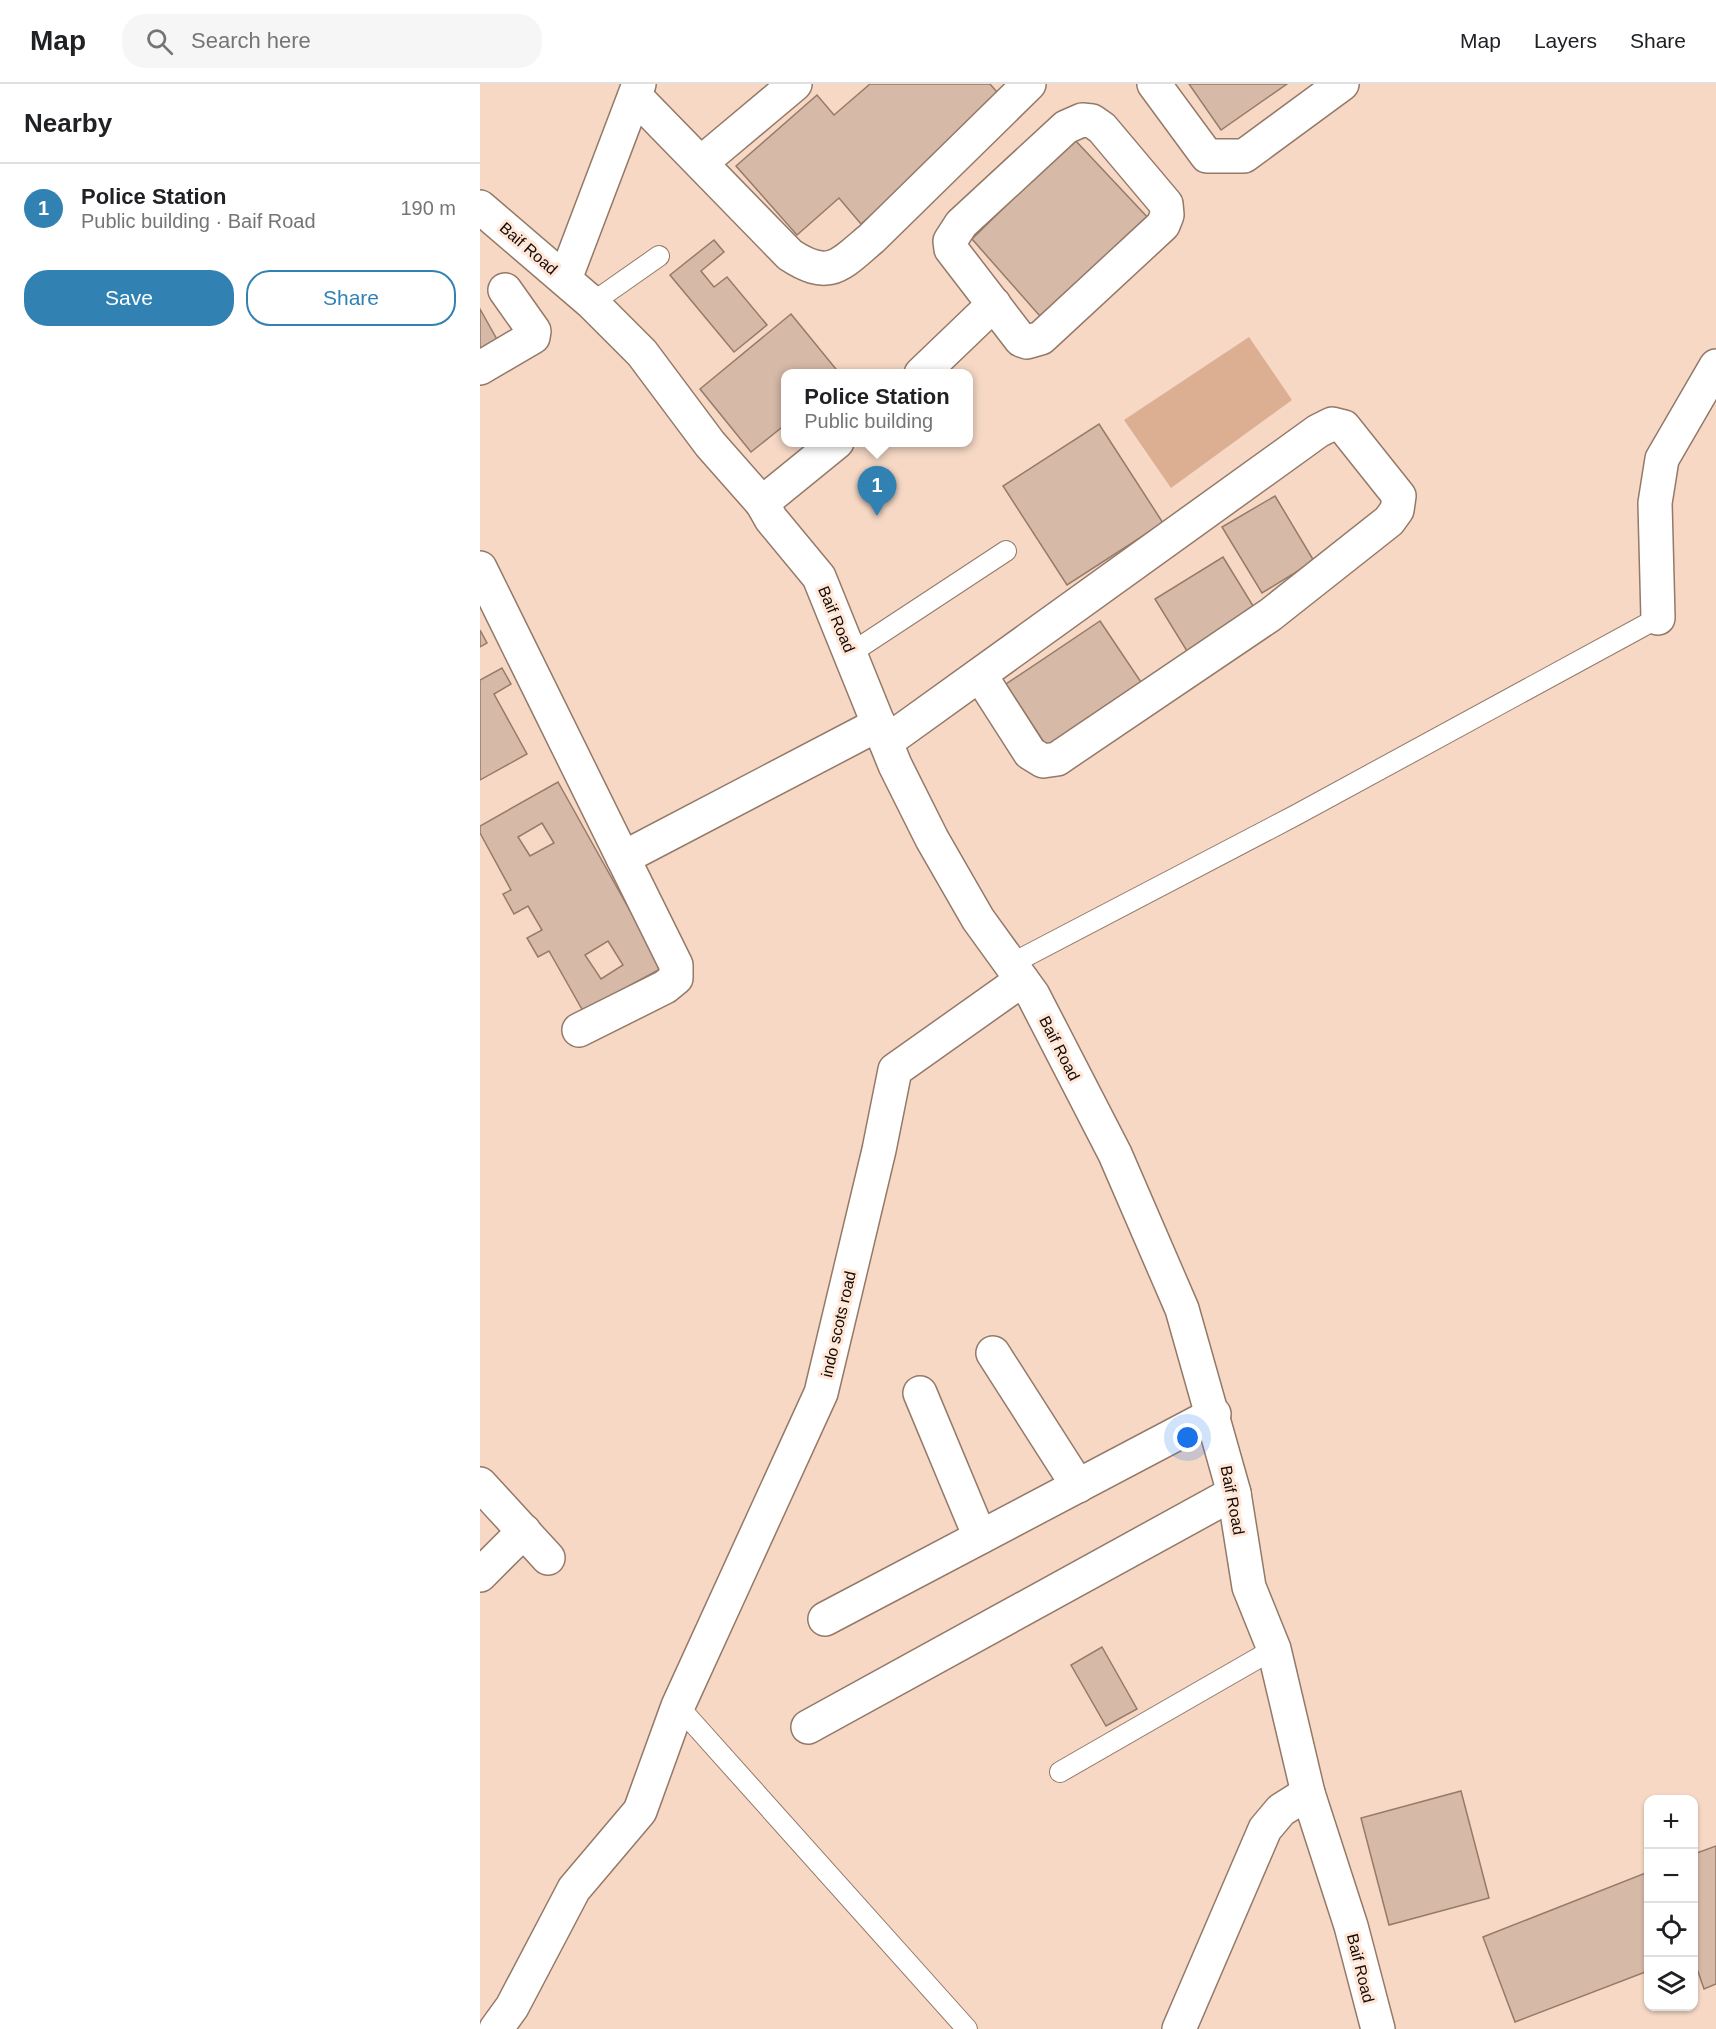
<!DOCTYPE html>
<html lang="en">
<head>
<meta charset="utf-8">
<style>
	:root { --surface:#fff; --page:#f6f6f6; --text:#202124; --muted:#757577; --line:#e0e0e0; --accent:#3182b3 }
	body { margin:0; font-family:Arial,sans-serif; background:var(--page); color:var(--text) }
	.controls { position:absolute; right:18px; bottom:18px; display:grid; overflow:hidden; border-radius:12px; box-shadow:0 2px 4px #0004 }
	.controls button { width:54px; height:54px; display:grid; place-items:center; padding:0; border:0; border-bottom:2px solid var(--line); background:var(--surface); color:var(--text); font:30px sans-serif }
	.you { position:absolute; left:708px; top:1354px; width:21px; height:21px; margin:-15px; border:4px solid #fff; border-radius:50%; background:#1a73e8; box-shadow:0 0 0 9px #1a73e833 }
	.badge { display:grid; place-items:center; width:39px; height:39px; border-radius:50%; background:var(--accent); color:#fff; font-size:20px; font-weight:700 }
	.pin { position:absolute; translate:-50% -50px; filter:drop-shadow(0 2px 3px #0008) }
	.pin::after { content:''; position:absolute; top:32px; width:21px; height:18px; background:inherit; clip-path:polygon(0 0,100% 0,50% 100%) }
	.popup { position:absolute; left:301px; top:285px; width:192px; height:78px; box-sizing:border-box; display:grid; place-content:center; border-radius:12px; background:var(--surface); filter:drop-shadow(0 2px 4px #0005); font-size:20px; white-space:nowrap; color:var(--muted) }
	.popup b { font-size:22px; color:var(--text) }
	.popup::after { content:''; position:absolute; left:50%; top:100%; margin-left:-12px; border:12px solid transparent; border-top-color:var(--surface) }
	.list { margin:0; padding:0; list-style:none }
	h2 { display:flex; justify-content:space-between; align-items:center; height:78px; margin:0; padding:0 24px; font-size:26px }
	h2 small { font-size:20px; font-weight:400; color:var(--muted) }
	.list li { display:grid; grid-template-columns:39px 1fr auto; gap:18px; align-items:center; box-sizing:border-box; height:90px; padding:0 24px; border-top:2px solid var(--line) }
	.list b { display:block; font-size:22px; white-space:nowrap }
	.list p { margin:0; font-size:20px; white-space:nowrap; color:var(--muted) }
	.list em { font-size:20px; font-style:normal; color:var(--muted) }
	.actions { display:flex; gap:12px; padding:18px 24px }
	.actions a { flex:1; padding:14px 0; border:2px solid var(--accent); border-radius:24px; text-align:center; font-size:21px; color:var(--accent) }
	.actions .main { background:var(--accent); color:#fff }
	.icon { flex:none; width:33px; height:33px; fill:none; stroke:currentColor; stroke-width:2; stroke-linecap:round; stroke-linejoin:round }
	.map { position:relative; flex:none; width:1236px; height:1945px; overflow:hidden }
	header { display:flex; align-items:center; gap:36px; box-sizing:border-box; height:84px; padding:0 30px; background:var(--surface); border-bottom:2px solid var(--line) }
	header strong { font-size:28px }
	nav { display:flex; gap:33px; margin-inline-start:auto; font-size:21px }
	.search { width:420px; height:54px; background:var(--page); display:flex; align-items:center; gap:15px; box-sizing:border-box; padding:0 21px; border-radius:24px; color:var(--muted); font-size:22px }
	main { display:flex }
	aside { flex:1; background:var(--surface) }
	.map>svg:first-child { display:block }
</style>
</head>
<body>
<header>
<strong>Map</strong>
<div class="search"><svg class="icon" aria-label="search" viewBox="0 0 24 24"><circle cx="10" cy="10" r="6"/><path d="M15 15l6 6"/></svg>Search here</div>
<nav><a>Map</a><a>Layers</a><a>Share</a></nav>
</header>
<main>
<aside>
<h2>Nearby<small></small></h2>
<ul class="list">
<li><span class="badge">1</span><div><b>Police Station</b><p>Public building · Baif Road</p></div><em>190 m</em></li>
</ul>
<div class="actions"><a class="main">Save</a><a>Share</a></div>
</aside>
<div class="map">
<svg width="1236" height="1945" viewBox="0 0 1236 1945">
	<rect width="100%" height="100%" fill="#f6d8c5"/>
	<polygon fill="#ddaf92" points="769,253 812,316 691,404 644,336"/>
	<g fill="#d6b9a7" stroke="#967b6a" stroke-width="1.5" fill-rule="evenodd">
		<polygon points="390,0 510,0 523,15 381,140 359,114 317,151 256,82 337,11 354,31"/>
		<polygon points="709,0 807,0 741,46"/>
		<polygon points="594,55 671,137 566,239 492,155"/>
		<polygon points="234,156 244,168 221,187 234,203 247,193 287,241 254,268 190,191"/>
		<polygon points="0,225 19,259 0,270"/>
		<polygon points="311,230 360,290 306,290 306,340 271,368 220,305"/>
		<polygon points="619,340 683,439 587,501 523,402"/>
		<polygon points="795,412 834,477 782,509 742,443"/>
		<polygon points="743,473 778,530 710,572 675,515"/>
		<polygon points="620,537 667,607 571,669 526,600"/>
		<polygon points="0,546 7,559 0,563"/>
		<polygon points="22,584 31,600 14,610 47,670 0,696 0,596"/>
		<path d="M 78,698 L 182,884 L 103,927 L 69,867 L 58,873 L 47,854 L 62,846 L 48,822 L 34,830 L 23,810 L 31,806 L 0,749 L 0,742 ZM 62,739 L 74,759 L 50,772 L 38,753 ZM 128,857 L 143,881 L 121,895 L 105,871 Z"/>
		<polygon points="622,1563 657,1625 626,1642 591,1581"/>
		<polygon points="981,1707 1009,1814 909,1841 881,1734"/>
		<polygon points="1236,1762 1236,1900 1224,1905 1214,1876 1214,1770"/>
		<polygon points="1168,1788 1168,1887 1035,1938 1003,1853"/>
	</g>
	<g fill="none" stroke-linecap="round" stroke-linejoin="round">
		<defs>
			<g id="service">
				<polyline points="112,219 179,172"/>
				<polyline points="371,569 526,467"/>
				<polyline points="531,880 816,731 1178,534"/>
				<polyline points="198,1622 487,1945"/>
				<polyline points="580,1688 794,1565"/>
			</g>
			<g id="minor">
				<polyline points="674,0 727,72 764,72 862,0"/>
				<path d="M 155,12 L 310,171 C 350,197 360,181 392,154 L 549,0"/>
				<polygon points="602,36 612,37 622,44 686,120 687,131 683,141 561,254 547,258 541,256 471,165 470,157 481,140 586,43"/>
				<polyline points="222,78 315,0"/>
				<polyline points="0,123 112,219 162,269 230,360 282,419 291,435 339,493 415,681 452,755 498,835 553,911 635,1070 702,1225 754,1409 769,1503 794,1565 828,1709 871,1842 898,1945"/>
				<polyline points="85,195 159,0"/>
				<polyline points="0,284 53,253 54,247 25,206"/>
				<polyline points="441,290 514,220"/>
				<polyline points="282,419 357,358"/>
				<polyline points="0,484 143,774 399,640"/>
				<polyline points="1178,534 1175,419 1182,375 1236,282"/>
				<polyline points="406,658 838,347 852,340 864,343 919,412 917,426 909,437 790,531 577,675 563,677 550,669 500,591"/>
				<polyline points="99,946 185,903 196,894 196,881 143,774"/>
				<polyline points="513,1269 598,1402"/>
				<polyline points="440,1309 500,1453"/>
				<polyline points="0,1400 68,1474"/>
				<polyline points="0,1491 44,1447"/>
				<polyline points="345,1535 734,1330"/>
				<polyline points="328,1643 754,1409"/>
				<polyline points="16,1945 32,1923 94,1805 160,1727 198,1622 341,1309 399,1066 415,986 542,896"/>
				<polyline points="699,1945 785,1745 801,1726 828,1709"/>
			</g>
		</defs>
		<use href="#service" stroke="#947968" stroke-width="22"/>
		<use href="#minor" stroke="#947968" stroke-width="36"/>
		<use href="#service" stroke="#fff" stroke-width="20"/>
		<use href="#minor" stroke="#fff" stroke-width="33"/>
	</g>
	<g text-anchor="middle" stroke-width="6" stroke-linejoin="round" paint-order="stroke">
		<g font-size="16" fill="#160c06" stroke="#ffe6d7">
			<text transform="translate(49 164) rotate(41)" y="6">Baif Road</text>
			<text transform="translate(357 535) rotate(67)" y="6">Baif Road</text>
			<text transform="translate(580 964) rotate(63)" y="6">Baif Road</text>
			<text transform="translate(358 1240) rotate(-77)" y="6">indo scots road</text>
			<text transform="translate(753 1416) rotate(79)" y="6">Baif Road</text>
			<text transform="translate(881 1884) rotate(76)" y="6">Baif Road</text>
		</g>
	</g>
</svg>
<div class="controls">
<button>+</button>
<button>−</button>
<button><svg class="icon" aria-label="locate" viewBox="0 0 24 24"><circle cx="12" cy="12" r="6"/><path d="M12 2v4M12 18v4M2 12h4M18 12h4"/></svg></button>
<button><svg class="icon" aria-label="layers" viewBox="0 0 24 24"><path d="M12 4l9 5-9 5-9-5zM3 14l9 5 9-5"/></svg></button>
</div>
<div class="you"></div>
<div class="pin badge" style="left:397px;top:432px">1</div>
<div class="popup"><b>Police Station</b>Public building</div>
</div>
</main>
</body>
</html>
